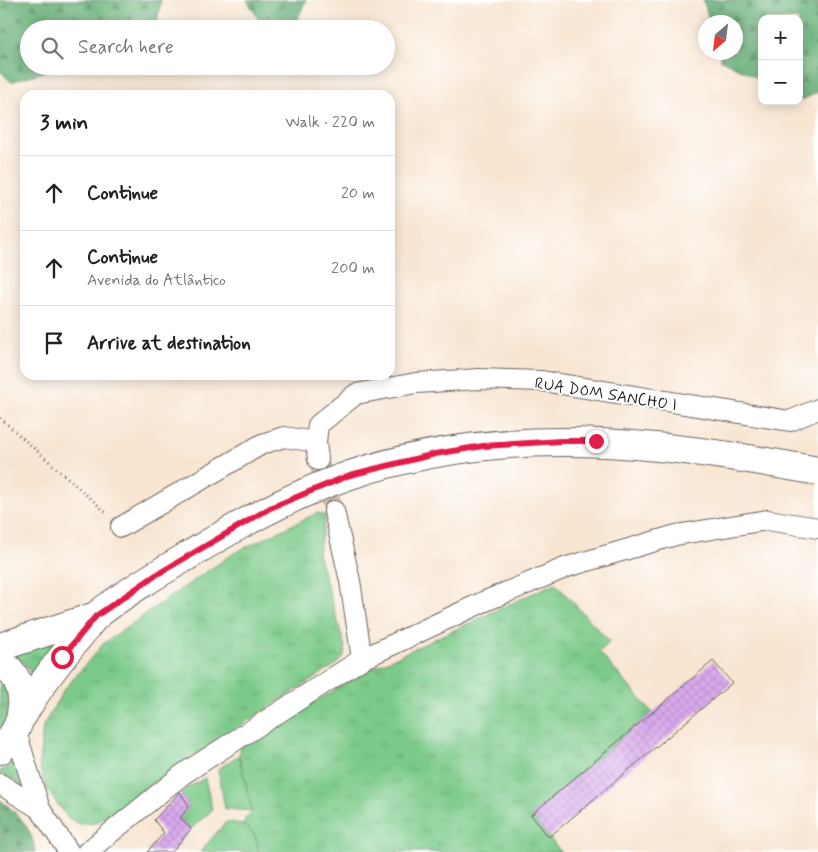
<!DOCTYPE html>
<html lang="en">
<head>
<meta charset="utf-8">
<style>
	:root { --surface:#fff; --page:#f6f6f6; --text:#202124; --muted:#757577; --line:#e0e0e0 }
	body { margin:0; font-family:Mynerve,sans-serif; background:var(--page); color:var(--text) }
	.controls { position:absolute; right:15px; top:15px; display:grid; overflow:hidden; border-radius:10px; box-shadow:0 2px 12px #0003 }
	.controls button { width:45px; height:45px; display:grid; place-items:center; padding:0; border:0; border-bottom:1px solid var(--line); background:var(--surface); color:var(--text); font:25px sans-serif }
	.compass { position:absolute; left:698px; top:15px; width:45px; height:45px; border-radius:50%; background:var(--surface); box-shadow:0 2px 12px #0003; rotate:208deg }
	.stop { position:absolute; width:15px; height:15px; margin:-11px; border:4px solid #e11d48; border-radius:50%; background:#fff }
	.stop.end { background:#e11d48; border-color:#fff; box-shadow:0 1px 5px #0008 }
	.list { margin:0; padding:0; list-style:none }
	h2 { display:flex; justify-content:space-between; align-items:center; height:65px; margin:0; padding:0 20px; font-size:21px }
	h2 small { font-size:16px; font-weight:400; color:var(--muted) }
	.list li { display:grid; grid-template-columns:32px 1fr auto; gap:15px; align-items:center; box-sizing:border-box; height:75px; padding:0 20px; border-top:1px solid var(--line) }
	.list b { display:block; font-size:19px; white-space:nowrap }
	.list p { margin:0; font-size:16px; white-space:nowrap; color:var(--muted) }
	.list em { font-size:16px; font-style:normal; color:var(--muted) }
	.icon { flex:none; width:28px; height:28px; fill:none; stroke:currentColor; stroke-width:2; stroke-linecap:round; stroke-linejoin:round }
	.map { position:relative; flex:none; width:818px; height:852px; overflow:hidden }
	.search { position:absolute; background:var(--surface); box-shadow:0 2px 12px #0003; left:20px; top:20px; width:375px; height:55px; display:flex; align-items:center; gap:12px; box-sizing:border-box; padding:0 18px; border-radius:28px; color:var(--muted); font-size:19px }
	.panel { position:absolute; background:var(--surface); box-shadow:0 2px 12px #0003; left:20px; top:90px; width:375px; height:290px; border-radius:15px }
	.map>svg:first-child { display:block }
</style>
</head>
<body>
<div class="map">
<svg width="818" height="852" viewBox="0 0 818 852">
	<defs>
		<pattern id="grass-tufts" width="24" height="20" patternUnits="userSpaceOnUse" patternTransform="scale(1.25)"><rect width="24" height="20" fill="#7cca89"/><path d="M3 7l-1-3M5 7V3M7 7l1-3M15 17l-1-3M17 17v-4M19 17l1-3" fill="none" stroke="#6bad76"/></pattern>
		<pattern id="forest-firs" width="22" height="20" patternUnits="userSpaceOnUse" patternTransform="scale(1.25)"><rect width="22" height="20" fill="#65ae75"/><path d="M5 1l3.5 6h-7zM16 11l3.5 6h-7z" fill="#528d5f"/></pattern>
		<pattern id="building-cross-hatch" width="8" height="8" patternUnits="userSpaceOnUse" patternTransform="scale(1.25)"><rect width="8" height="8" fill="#daaaee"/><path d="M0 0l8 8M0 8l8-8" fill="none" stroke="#ba92cc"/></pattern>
	</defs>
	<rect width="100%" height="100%" fill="#fff"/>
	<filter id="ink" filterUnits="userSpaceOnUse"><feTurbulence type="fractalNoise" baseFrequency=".02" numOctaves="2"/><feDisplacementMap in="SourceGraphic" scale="10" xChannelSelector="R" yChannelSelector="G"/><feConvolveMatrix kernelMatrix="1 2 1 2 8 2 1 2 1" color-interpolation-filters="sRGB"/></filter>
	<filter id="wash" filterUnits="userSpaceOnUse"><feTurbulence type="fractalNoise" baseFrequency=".0096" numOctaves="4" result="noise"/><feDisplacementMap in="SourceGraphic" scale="20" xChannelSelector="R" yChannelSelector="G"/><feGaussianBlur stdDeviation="1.12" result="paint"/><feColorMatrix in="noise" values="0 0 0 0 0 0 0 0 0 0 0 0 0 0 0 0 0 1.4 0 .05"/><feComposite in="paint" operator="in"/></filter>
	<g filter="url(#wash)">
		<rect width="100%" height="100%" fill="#f8e6d3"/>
		<g fill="url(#grass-tufts)" stroke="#4c7352">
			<polygon points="317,513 326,515 318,553 345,647 344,656 338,663 182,763 96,823 79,824 67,817 46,788 39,764 43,726 63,691 103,644 158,605 234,553"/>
			<polygon points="555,583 610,642 599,652 652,712 531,815 561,852 259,852 256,836 243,825 246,817 252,811 239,755 241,747 364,672"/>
			<polygon points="69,633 35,682 26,665 11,651"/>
			<path d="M 0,680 C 13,698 8,715 0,733 Z"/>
			<polygon points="17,758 27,791 13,779 0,774 0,771 8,767"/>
		</g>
		<g fill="url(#forest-firs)" stroke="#406548">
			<polygon points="0,0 161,0 156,29 29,29 29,66 62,66 11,82 0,71"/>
			<polygon points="247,0 306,0 293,29 264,29"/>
			<polygon points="703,0 818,0 818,92 802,100 799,99 799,19 762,19 762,80 721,60 719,53 736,52 736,22 710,22"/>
			<path d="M 0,800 C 17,812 33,829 35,852 L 0,852 Z"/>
		</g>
		<g fill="#7cca89" stroke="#4c7352">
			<polygon points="239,755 252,811 225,809 218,769"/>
			<polygon points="205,778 212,810 191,829 180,818 189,806 180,792"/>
			<path d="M 226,822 C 249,823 255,831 259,852 L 200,852 Z"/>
		</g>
		<g id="blocks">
			<g fill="url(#building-cross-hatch)">
				<polygon points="713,661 732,683 549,837 531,815"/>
				<polygon points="180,792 189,806 180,818 191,829 172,852 147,852 164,833 154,820"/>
			</g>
		</g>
	</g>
	<g filter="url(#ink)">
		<use href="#blocks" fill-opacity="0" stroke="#69635c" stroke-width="1"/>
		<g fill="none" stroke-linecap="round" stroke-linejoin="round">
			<polyline stroke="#ccbeae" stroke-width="20" stroke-dasharray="20 10" stroke-linecap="butt" points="318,460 334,511"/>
			<defs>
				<g id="minor">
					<polyline points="318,460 316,442 318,425 356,394 416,383 479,379 542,381 790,421 818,409"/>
					<polyline points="334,511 350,581 362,659"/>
					<polyline points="121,527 262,444 284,437 316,442"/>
					<polyline points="16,732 40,809 69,852"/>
					<polyline points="0,784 40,809"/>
					<polyline points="87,852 183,774 362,659 483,602 567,567 676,535 767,520 818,528"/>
				</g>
				<g id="primary">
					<polyline points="0,647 96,616"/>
					<path d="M 0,661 C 32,684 27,725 0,750"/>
					<path d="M 23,715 C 38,687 57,663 77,639 C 84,631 90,621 97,615 C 126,592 159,573 191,554 C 241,523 294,494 350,475 C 508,422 659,442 818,471"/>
				</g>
			</defs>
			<use href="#minor" stroke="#69635c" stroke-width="22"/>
			<use href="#primary" stroke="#69635c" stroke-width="30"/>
			<polyline stroke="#69635c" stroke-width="3" stroke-dasharray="1 4" stroke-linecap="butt" points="0,418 108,514"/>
			<use href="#minor" stroke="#fff" stroke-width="20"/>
			<use href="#primary" stroke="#fff" stroke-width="28"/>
		</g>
	</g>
	<g fill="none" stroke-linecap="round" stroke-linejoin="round" filter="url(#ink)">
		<polyline stroke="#e11d48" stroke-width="6" points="62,657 96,616 156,575 270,508 350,475 435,454 483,446 561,441 596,441"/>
	</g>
	<g text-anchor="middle" stroke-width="4" stroke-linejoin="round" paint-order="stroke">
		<g font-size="16" fill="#1c1c1c" stroke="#fff">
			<text transform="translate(606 393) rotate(9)" y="6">RUA DOM SANCHO I</text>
		</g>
	</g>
</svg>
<div class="controls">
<button>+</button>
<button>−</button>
</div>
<svg class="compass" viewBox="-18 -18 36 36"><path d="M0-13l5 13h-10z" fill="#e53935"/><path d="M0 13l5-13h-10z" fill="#757577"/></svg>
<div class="stop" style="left:62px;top:657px"></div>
<div class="stop end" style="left:596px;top:441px"></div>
<div class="search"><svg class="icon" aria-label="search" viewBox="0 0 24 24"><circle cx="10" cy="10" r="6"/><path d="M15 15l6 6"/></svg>Search here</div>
<section class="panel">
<h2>3 min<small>Walk · 220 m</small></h2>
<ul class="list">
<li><svg class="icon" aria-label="ahead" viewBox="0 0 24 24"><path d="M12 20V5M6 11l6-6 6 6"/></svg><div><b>Continue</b></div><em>20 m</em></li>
<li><svg class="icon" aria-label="ahead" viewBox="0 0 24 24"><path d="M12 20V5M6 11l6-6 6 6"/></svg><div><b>Continue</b><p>Avenida do Atlântico</p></div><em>200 m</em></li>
<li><svg class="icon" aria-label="arrive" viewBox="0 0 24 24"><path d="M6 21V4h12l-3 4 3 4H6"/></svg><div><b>Arrive at destination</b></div></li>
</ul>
</section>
</div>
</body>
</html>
